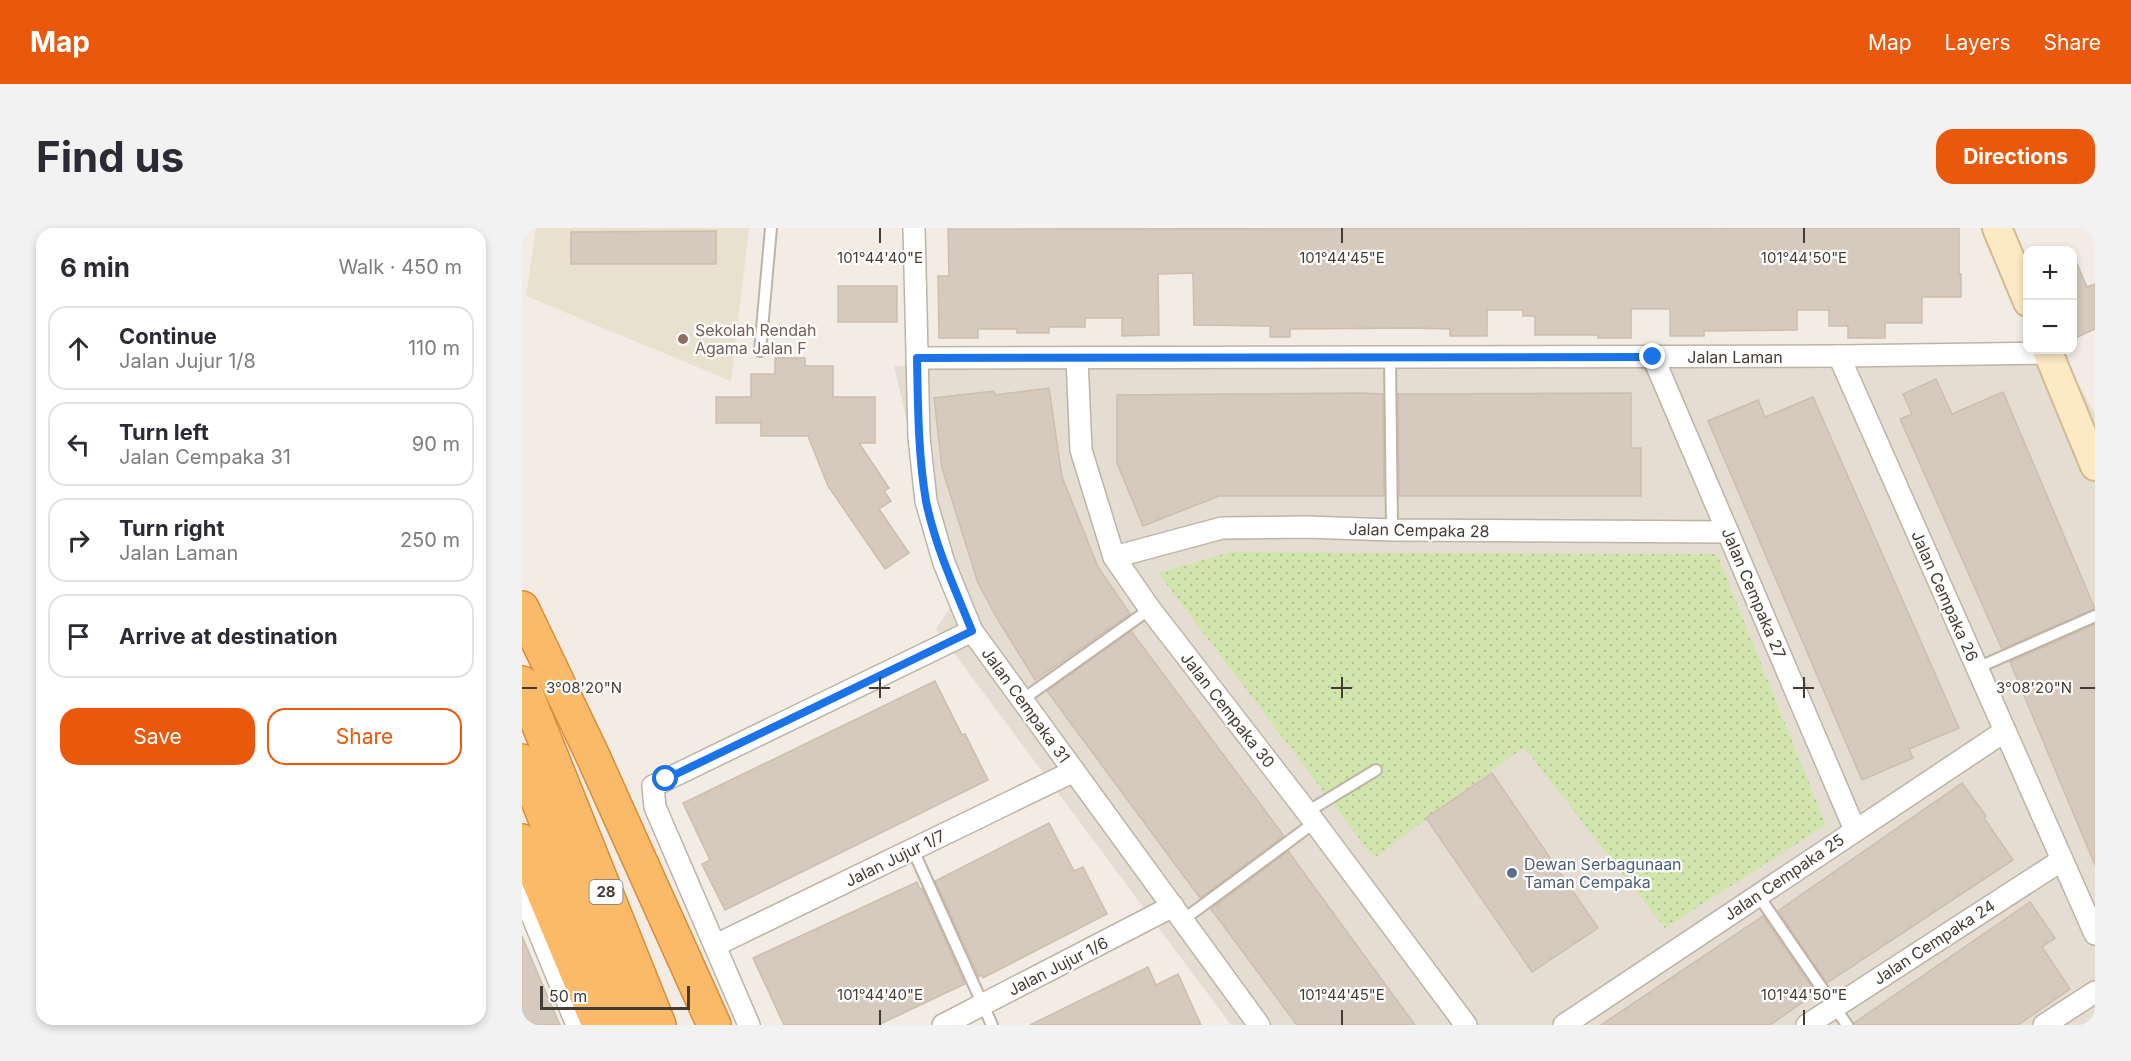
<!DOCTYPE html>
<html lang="en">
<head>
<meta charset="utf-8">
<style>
	:root { --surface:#fff; --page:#f2f2f3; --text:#2b2b33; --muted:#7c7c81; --line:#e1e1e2; --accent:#ea580c }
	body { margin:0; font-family:Inter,sans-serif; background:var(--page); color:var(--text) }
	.controls { position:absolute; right:18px; top:18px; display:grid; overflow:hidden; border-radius:12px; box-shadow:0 3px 9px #0003 }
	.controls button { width:54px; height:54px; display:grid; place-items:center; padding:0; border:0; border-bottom:2px solid var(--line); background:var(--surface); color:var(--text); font:30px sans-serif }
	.scale { position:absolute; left:18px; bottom:15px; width:150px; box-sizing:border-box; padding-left:6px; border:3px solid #433c34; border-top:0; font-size:16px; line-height:21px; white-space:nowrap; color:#433c34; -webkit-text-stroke:4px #fff; paint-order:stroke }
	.stop { position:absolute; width:18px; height:18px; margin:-14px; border:4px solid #1a73e8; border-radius:50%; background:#fff }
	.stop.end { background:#1a73e8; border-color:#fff; box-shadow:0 2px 6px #0008 }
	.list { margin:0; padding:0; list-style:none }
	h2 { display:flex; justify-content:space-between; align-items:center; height:78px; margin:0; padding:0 24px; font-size:26px }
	h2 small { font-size:20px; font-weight:400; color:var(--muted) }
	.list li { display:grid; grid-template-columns:39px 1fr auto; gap:18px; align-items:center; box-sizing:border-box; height:84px; margin:0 12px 12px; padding:0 12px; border:2px solid var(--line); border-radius:18px }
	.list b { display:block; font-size:22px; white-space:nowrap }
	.list p { margin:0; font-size:20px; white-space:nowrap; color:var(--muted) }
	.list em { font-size:20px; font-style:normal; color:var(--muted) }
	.actions { display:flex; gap:12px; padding:18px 24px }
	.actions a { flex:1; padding:14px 0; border:2px solid var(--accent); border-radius:18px; text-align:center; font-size:21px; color:var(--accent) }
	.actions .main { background:var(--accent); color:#fff }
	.icon { flex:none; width:33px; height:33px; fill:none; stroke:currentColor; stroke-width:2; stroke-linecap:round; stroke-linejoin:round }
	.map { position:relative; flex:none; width:1573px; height:797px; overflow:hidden; border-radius:18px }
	header { display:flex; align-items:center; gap:36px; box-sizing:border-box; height:84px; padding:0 30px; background:var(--accent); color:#fff }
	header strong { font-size:28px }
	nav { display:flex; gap:33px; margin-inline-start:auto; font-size:21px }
	.intro { display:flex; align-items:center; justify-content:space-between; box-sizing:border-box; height:144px; padding:0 36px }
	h1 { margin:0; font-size:42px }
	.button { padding:15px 27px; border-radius:18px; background:var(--accent); color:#fff; font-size:21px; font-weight:700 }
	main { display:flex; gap:36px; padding:0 36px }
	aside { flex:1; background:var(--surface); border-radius:18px; box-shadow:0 3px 9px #0003 }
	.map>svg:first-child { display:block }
</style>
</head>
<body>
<header>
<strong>Map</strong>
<nav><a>Map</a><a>Layers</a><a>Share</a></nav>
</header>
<div class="intro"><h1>Find us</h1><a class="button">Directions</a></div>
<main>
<aside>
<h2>6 min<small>Walk · 450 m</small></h2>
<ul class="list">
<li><svg class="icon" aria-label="ahead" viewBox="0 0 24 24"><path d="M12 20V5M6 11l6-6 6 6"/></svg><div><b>Continue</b><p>Jalan Jujur 1/8</p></div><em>110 m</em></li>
<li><svg class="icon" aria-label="left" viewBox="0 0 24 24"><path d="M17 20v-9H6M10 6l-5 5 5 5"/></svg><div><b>Turn left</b><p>Jalan Cempaka 31</p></div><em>90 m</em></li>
<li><svg class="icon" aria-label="right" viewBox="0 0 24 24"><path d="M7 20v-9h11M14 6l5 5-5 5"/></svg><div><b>Turn right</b><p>Jalan Laman</p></div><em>250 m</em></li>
<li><svg class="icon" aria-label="arrive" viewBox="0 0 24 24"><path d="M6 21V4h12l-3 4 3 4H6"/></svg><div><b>Arrive at destination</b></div></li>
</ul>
<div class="actions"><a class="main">Save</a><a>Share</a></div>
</aside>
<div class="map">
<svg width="1573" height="797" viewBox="0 0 1573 797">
	<defs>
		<pattern id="grass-dots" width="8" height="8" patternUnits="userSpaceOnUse" patternTransform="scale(1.5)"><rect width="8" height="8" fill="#d2e5ad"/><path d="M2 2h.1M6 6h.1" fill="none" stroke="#b6c595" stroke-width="1.8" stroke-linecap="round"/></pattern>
	</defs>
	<rect width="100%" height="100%" fill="#f2ece4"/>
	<polygon fill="#e5ddd2" points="1505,116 1537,122 1573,186 1573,797 709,797 414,401 428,380 372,138"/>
	<polygon fill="#eae0ce" points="14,0 227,0 209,153 4,68"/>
	<polygon fill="url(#grass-dots)" points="709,324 1195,326 1304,597 1143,700 1002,519 852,630 636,345"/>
	<g fill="#d6c9bd" stroke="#cdbead" stroke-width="1.5">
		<polygon points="1437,0 1437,46 1439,46 1439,69 1400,69 1400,95 1363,95 1363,110 1326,110 1326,98 1307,98 1307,82 1275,82 1275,102 1182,103 1182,108 1148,108 1148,81 1109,81 1109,110 1076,110 1076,107 1013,107 1013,88 1001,88 1001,82 965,82 965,108 928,108 928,101 892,100 768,101 768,109 748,109 748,98 672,97 671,45 636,46 637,107 600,108 600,90 563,90 563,99 527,99 527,105 495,105 495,101 456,101 456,110 417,110 416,48 427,48 426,1"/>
		<polygon points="194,3 194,36 49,36 49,4"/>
		<polygon points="1551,27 1565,59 1573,56 1573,101 1551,111"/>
		<rect x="316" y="58" width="59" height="36"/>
		<polygon points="253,130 283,130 283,138 311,138 311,169 353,169 353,215 337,215 367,260 362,263 369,273 357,281 387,325 363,341 306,258 286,208 239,208 239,195 194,195 194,169 229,169 229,146 253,146"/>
		<polygon points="1414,151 1430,186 1481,164 1573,381 1480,421 1378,191 1390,186 1381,166"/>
		<polygon points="527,160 540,249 576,339 608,386 513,452 475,390 456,355 420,240 412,170 472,163 473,167"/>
		<polygon points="839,165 861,166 862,268 697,268 621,298 595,235 595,167"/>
		<polygon points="1109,165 1109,220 1119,220 1119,268 877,268 876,166"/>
		<polygon points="1291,169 1437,500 1387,521 1391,530 1340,552 1186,193 1236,172 1243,189"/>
		<polygon points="1573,396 1573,637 1488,434"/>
		<polygon points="609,403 762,608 678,670 525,463"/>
		<polygon points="413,453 440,507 443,506 466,552 203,682 180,636 188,632 161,575"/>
		<polygon points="970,545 1076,700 1010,744 904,590"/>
		<polygon points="1440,555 1464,588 1462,590 1491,632 1305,755 1256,683"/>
		<polygon points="527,595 552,643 561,639 585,686 461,750 460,747 457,749 413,653"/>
		<polygon points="766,623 833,715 893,797 775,797 689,681"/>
		<polygon points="395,654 398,661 400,660 443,756 356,797 262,797 231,730"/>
		<polygon points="1508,674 1533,710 1520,719 1548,761 1496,797 1332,797 1332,795"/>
		<polygon points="1241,688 1294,765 1248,797 1079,797"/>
		<polygon points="0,708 16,746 38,797 0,797"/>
		<polygon points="626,739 634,757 656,746 679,797 508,797"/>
	</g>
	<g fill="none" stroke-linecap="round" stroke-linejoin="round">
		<defs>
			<g id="lane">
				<polyline points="238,123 249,0"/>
				<polyline points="868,129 870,302"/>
				<polyline points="1455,440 1573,388"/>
				<polyline points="500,472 628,381"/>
				<polyline points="785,584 854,542"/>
				<polyline points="391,622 470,797"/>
				<polyline points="1236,667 1325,797"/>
				<polyline points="661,692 793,594"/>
			</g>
			<g id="street">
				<polyline points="392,0 397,209 404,273 422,335 450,403 737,797"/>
				<polyline points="1317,128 1573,706"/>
				<polyline points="1131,129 1333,602"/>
				<polyline points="395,130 1317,128 1527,125"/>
				<polyline points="555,130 559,222 592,329 628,381 785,584 944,797"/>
				<polyline points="592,329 700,300 784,299 870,302 1206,304"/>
				<polyline points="0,663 55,797"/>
				<polyline points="194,717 552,543"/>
				<polyline points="227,797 133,579 131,558 450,403"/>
				<polyline points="421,797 651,678"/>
				<polyline points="1042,797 1483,503"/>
				<polyline points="1285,797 1540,632"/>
				<polyline points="1522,797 1573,764"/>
			</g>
			<g id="secondary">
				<polyline points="1475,0 1506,74"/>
				<polyline points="1525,122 1573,238"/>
			</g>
			<g id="highway">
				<polyline points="0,380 69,524 192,797"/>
				<polyline points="0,455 137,797"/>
				<polyline points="0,533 106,797"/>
				<polyline points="0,613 77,797"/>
			</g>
		</defs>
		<use href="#lane" stroke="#bdb3a7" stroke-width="14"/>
		<use href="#street" stroke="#bdb3a7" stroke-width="24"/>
		<use href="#secondary" stroke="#d1bb95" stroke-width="32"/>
		<use href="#highway" stroke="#d88d37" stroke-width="36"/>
		<use href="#lane" stroke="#fff" stroke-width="10"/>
		<use href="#street" stroke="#fff" stroke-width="21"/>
		<use href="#secondary" stroke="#fde9c3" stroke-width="28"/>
		<use href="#highway" stroke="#faba67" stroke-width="33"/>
	</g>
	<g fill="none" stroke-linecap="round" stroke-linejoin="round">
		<path stroke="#1a73e8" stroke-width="8" d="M 144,551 L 450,403 C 433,361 413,318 404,273 C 396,226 396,177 395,130 L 1131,129"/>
	</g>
	<path fill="none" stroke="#433c34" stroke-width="2" d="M 358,0 L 358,15M 820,0 L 820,15M 1282,0 L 1282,15M 358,449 L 358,470M 820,449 L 820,470M 1282,449 L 1282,470M 0,460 L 15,460M 347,460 L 368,460M 809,460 L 830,460M 1271,460 L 1292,460M 1558,460 L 1573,460M 358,782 L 358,797M 820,782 L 820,797M 1282,782 L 1282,797"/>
	<circle fill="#8d6e63" stroke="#fff" stroke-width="2" cx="161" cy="111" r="6"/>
	<circle fill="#5c6f8a" stroke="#fff" stroke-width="2" cx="990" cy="645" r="6"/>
	<g text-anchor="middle" stroke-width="4.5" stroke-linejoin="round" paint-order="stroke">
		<rect fill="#fff" stroke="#7b7671" stroke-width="1.5" x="67.5" y="652" width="33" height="24" rx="4.5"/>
		<g font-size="15" font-weight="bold" fill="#433c34">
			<text x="84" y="669">28</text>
		</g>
		<g font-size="16" fill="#785e54" stroke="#fff" text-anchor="start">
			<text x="173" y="108">Sekolah Rendah<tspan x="173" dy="18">Agama Jalan F</tspan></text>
		</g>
		<g font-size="16" fill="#433c34" stroke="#fff">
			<text x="1213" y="135">Jalan Laman</text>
			<text transform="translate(897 302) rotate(1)" y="6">Jalan Cempaka 28</text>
			<text transform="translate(1232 365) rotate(67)" y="6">Jalan Cempaka 27</text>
			<text transform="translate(1423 368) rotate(66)" y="6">Jalan Cempaka 26</text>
			<text transform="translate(504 477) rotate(54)" y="6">Jalan Cempaka 31</text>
			<text transform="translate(706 482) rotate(52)" y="6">Jalan Cempaka 30</text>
			<text transform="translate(373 630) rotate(-26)" y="6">Jalan Jujur 1/7</text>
			<text transform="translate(1262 649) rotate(-34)" y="6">Jalan Cempaka 25</text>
			<text transform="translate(1412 714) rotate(-33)" y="6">Jalan Cempaka 24</text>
			<text transform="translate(536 738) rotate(-27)" y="6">Jalan Jujur 1/6</text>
		</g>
		<g font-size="16" fill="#4e5e75" stroke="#fff" text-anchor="start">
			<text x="1002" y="642">Dewan Serbagunaan<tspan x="1002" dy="18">Taman Cempaka</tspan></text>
		</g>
	</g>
	<g font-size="15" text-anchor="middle" fill="#433c34" stroke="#fff" stroke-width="4.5" stroke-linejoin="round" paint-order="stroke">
		<text x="358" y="35">101°44'40"E</text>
		<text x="820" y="35">101°44'45"E</text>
		<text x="1282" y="35">101°44'50"E</text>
		<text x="62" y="465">3°08'20"N</text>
		<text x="1512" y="465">3°08'20"N</text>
		<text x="358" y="772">101°44'40"E</text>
		<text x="820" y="772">101°44'45"E</text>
		<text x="1282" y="772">101°44'50"E</text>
	</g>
</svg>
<div class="controls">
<button>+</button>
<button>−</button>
</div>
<div class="scale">50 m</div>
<div class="stop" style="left:144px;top:551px"></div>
<div class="stop end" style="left:1131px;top:129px"></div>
</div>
</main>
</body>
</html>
